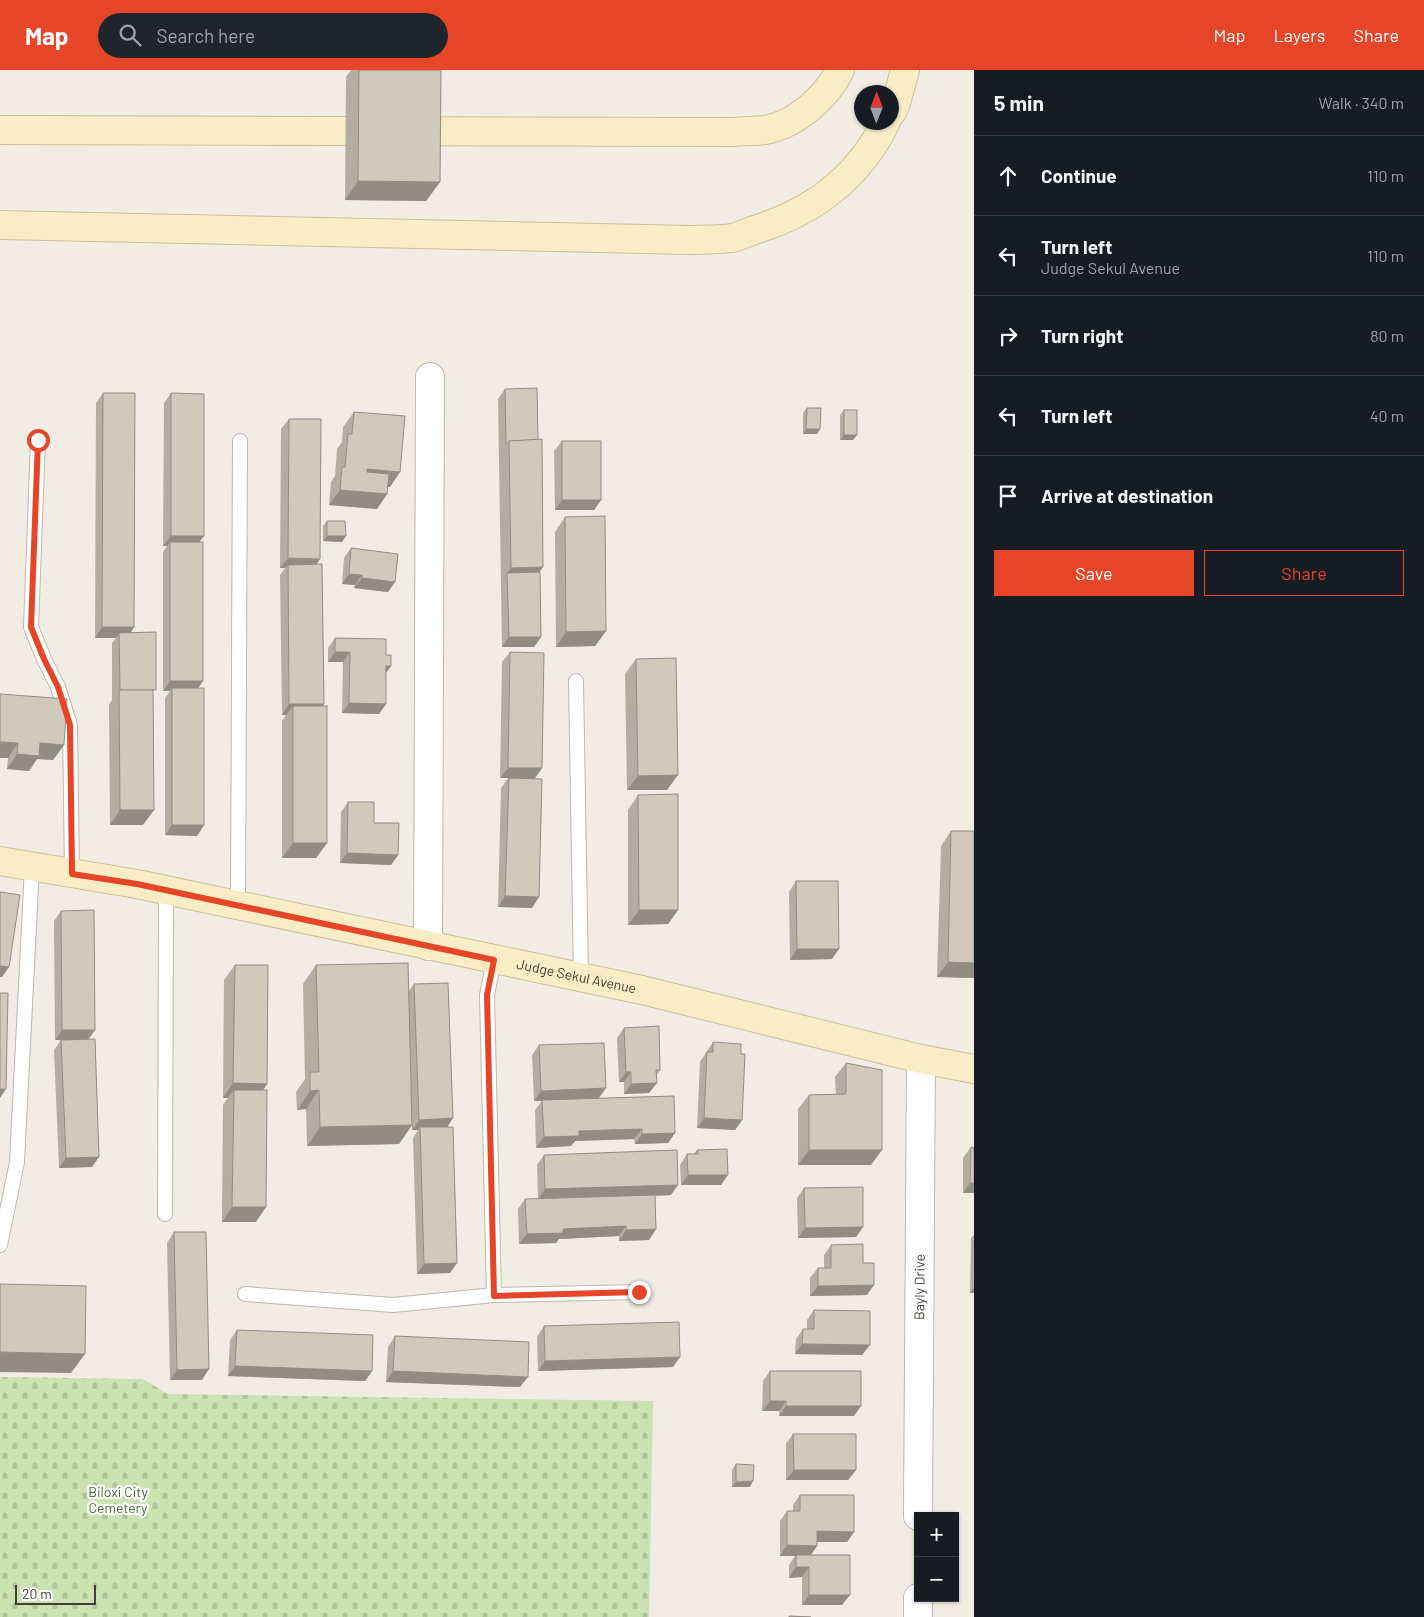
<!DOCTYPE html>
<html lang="en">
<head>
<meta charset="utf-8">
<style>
	:root { --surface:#171b24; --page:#20242c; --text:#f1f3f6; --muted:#9ea1a6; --line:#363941; --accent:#e64527 }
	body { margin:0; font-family:Barlow,sans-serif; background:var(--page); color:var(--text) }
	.controls { position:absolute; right:15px; bottom:15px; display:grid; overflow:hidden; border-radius:0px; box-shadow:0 1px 4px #0004 }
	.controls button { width:45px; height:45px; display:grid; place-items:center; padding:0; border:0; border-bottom:1px solid var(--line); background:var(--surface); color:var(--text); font:25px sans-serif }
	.compass { position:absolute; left:854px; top:15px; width:45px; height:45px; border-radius:50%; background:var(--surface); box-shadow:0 1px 4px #0004; rotate:1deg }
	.scale { position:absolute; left:15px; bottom:12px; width:81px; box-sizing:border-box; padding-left:5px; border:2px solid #423d35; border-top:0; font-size:14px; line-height:18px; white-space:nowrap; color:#423d35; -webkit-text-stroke:4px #fff; paint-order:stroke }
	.stop { position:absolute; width:15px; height:15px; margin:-11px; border:4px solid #e64527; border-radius:50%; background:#fff }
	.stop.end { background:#e64527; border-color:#fff; box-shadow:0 1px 5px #0008 }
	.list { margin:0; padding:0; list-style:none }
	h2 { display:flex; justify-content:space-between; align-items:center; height:65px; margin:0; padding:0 20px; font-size:21px }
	h2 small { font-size:16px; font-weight:400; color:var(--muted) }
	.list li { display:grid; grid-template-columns:32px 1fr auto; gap:15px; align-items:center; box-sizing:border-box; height:80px; padding:0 20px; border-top:1px solid var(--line) }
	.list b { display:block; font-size:19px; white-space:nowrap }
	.list p { margin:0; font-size:16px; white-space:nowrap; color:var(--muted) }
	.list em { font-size:16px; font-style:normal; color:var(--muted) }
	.actions { display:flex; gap:10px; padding:15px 20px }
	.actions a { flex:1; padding:11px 0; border:1px solid var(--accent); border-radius:0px; text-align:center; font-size:18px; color:var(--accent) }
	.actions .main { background:var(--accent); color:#fff }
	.icon { flex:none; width:28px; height:28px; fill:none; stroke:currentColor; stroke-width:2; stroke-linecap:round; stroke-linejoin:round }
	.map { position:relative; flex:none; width:974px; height:1547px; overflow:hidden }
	header { display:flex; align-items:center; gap:30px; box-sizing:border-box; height:70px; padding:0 25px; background:var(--accent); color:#fff }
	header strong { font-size:24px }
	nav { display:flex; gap:28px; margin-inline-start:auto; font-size:18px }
	.search { width:350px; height:45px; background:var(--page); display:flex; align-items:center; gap:12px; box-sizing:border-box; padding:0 18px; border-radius:28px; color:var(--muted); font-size:19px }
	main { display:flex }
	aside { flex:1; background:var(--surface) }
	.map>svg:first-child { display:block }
</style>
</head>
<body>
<header>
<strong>Map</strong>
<div class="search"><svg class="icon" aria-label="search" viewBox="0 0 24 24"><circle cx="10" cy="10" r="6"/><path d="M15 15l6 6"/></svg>Search here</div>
<nav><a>Map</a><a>Layers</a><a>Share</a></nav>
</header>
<main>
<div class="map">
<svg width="974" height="1547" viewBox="0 0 974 1547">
	<defs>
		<pattern id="cemetery-stones" width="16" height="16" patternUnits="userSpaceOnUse" patternTransform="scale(1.25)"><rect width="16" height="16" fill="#cbe2b1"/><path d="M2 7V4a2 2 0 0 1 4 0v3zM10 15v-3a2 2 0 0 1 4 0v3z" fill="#b0c399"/></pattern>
	</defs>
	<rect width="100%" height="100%" fill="#f1ede5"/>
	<polygon fill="url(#cemetery-stones)" points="0,1307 143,1309 168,1324 653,1331 649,1547 0,1547"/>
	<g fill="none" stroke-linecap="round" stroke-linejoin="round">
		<defs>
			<g id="lane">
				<polyline points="38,370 31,557 44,589 58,617 70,655 72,804"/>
				<polyline points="576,611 581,908"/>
				<polyline points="238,836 240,371"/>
				<polyline points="494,890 487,925 494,1225 639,1222"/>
				<polyline points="165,1144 166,820"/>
				<polyline points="0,1175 17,1092 32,797"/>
				<polyline points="245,1224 393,1235 494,1225"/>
			</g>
			<g id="street">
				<polyline points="428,876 430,307"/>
				<path id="s1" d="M 918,1446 L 921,989"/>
				<polyline points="918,1547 918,1528"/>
			</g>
			<g id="secondary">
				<polyline points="892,42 896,33 905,0"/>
				<path d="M 0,60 L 733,62 C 743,61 754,61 765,60 C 795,55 827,27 840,0"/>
				<path d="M 0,155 L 690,170 C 704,169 718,170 732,168 C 740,166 749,162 757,159 C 815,141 859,107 886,52"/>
				<path id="s2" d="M 0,791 L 137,814 L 642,920 L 921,989 L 974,999"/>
			</g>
		</defs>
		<use href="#lane" stroke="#beb8ab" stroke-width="16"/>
		<use href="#street" stroke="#beb8ab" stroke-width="30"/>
		<use href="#secondary" stroke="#cdc098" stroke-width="30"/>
		<use href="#lane" stroke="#fff" stroke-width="14"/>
		<use href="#street" stroke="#fff" stroke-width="28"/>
		<use href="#secondary" stroke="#f9edc6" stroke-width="28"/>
	</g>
	<g fill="#b4ada1">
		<polygon points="351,0 359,0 440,112 426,131 345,130 346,7"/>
		<polygon points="505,319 540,502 541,567 534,577 502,577 498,329"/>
		<polygon points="103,323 134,557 131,562 153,625 143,755 110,755 109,635 112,630 112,573 116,568 95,568 96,333"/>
		<polygon points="171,323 204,466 199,472 203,611 198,618 204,755 197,766 165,765 165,628 170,621 163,621 163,482 167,476 163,476 164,333"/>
		<polygon points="807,338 817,364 803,364 803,343"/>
		<polygon points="844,340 853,370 840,370 840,345"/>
		<polygon points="354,342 390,417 388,417 387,424 377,439 329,435 331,412 335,406 337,379 342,372 343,357"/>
		<polygon points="289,349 320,489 316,495 322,636 327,773 316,788 282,788 282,651 286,645 282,645 280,505 285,498 280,498 281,359"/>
		<polygon points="562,371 601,430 594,440 555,440 554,381"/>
		<polygon points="565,447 606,561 595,576 556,577 555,462"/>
		<polygon points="327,451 342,472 323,471 323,456"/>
		<polygon points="351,478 395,512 388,522 354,518 355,515 342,514 344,488"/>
		<polygon points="335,568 386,585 391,596 386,602 386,634 379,644 342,643 343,592 328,592 328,578"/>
		<polygon points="510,582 542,698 535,708 532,838 498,837 501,718 508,708 500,708 502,592"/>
		<polygon points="636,589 667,720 627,720 625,604"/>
		<polygon points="0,624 64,675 53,690 37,689 29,701 7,699 8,688"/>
		<polygon points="638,725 678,840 668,854 628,855 628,740"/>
		<polygon points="348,732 374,753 398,785 391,795 340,793 341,742"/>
		<polygon points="951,761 974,908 937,907 941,776"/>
		<polygon points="796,811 832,889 790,890 789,822"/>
		<polygon points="61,841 89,969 92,1097 59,1098 54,980 61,970 55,970 54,851"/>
		<polygon points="235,895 267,1014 263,1020 256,1152 222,1152 223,1035 228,1028 223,1028 224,910"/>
		<polygon points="316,895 408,922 414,914 453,1048 447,1057 450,1203 417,1204 413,1068 418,1060 412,1060 412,1055 399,1074 307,1076 306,1039 297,1040 296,1022 305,1009 303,914"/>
		<polygon points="624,958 660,1000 656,1006 649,1023 624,1024 624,1012 619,1012 617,968"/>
		<polygon points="713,972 742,1050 735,1060 697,1058 700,992"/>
		<polygon points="539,975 599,1028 675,1063 668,1073 635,1074 634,1069 575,1071 571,1076 536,1078 535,1040 542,1031 534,1031 532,985"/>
		<polygon points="846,993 871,1095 798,1095 798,1039 809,1025 836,1024 835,1007"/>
		<polygon points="971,1077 974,1078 974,1123 963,1123 963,1088"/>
		<polygon points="697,1080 721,1115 681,1115 680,1095 687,1084 694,1084"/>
		<polygon points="544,1085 671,1125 655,1126 656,1159 649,1170 619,1171 619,1166 559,1169 556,1173 519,1174 518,1139 525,1129 538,1129 537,1095"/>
		<polygon points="804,1118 863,1157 856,1167 798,1168 797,1128"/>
		<polygon points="174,1162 202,1310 170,1310 167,1173"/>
		<polygon points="974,1165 974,1223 970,1223 971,1168"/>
		<polygon points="831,1175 863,1193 867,1225 810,1226 810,1208 818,1198 824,1198 824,1185"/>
		<polygon points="814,1240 862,1285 795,1284 796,1269 803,1259 807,1259 807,1250"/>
		<polygon points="544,1256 673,1297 538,1301 537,1267"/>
		<polygon points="237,1260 372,1301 365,1311 228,1306 230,1270"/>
		<polygon points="395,1266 520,1317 386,1312 388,1277"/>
		<polygon points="770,1301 854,1346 779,1346 779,1341 762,1341 763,1311"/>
		<polygon points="793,1364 856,1400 848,1410 786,1410 786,1374"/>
		<polygon points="736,1394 750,1417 732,1417 732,1400"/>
		<polygon points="800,1425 854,1462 847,1472 817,1472 817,1476 811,1485 842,1535 802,1535 802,1507 789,1508 789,1495 795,1486 780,1486 780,1451 787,1441 793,1441 793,1435"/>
	</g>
	<g fill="#928d83">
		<polygon points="358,111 440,112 426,131 345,130"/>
		<polygon points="806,359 820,359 817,364 803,364"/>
		<polygon points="844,365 857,365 853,370 840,370"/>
		<polygon points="367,399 400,402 390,417 357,414"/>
		<polygon points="340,420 387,424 377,439 329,435"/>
		<polygon points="562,430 601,430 594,440 555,440"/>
		<polygon points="171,466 204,466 196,476 170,472 167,476 163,476"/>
		<polygon points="327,466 346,466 342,472 323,471"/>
		<polygon points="288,488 320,489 313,499 288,495 285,498 280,498"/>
		<polygon points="543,497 533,512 507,503 500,513 511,498"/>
		<polygon points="349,504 362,505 355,515 342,514"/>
		<polygon points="362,508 395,512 388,522 354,518"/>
		<polygon points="102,557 134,557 127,568 119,563 116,568 95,568"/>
		<polygon points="606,561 595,576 556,577 566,562"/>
		<polygon points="509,567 541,567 534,577 502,577"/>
		<polygon points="335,582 350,582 343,592 328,592"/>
		<polygon points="386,596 391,596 384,606"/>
		<polygon points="170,611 203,611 196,621 172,618 170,621 163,621"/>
		<polygon points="349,633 386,634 379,644 342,643"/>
		<polygon points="289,634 324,634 316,644 293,636 286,645 282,645"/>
		<polygon points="0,672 18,673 8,688 0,688"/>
		<polygon points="40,673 64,675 53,690 37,689 29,701 7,699 17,684"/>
		<polygon points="508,698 542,698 535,708 500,708"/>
		<polygon points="678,705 667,720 627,720 638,706"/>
		<polygon points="120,740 154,740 143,755 110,755"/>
		<polygon points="172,755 204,755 197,766 165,765"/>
		<polygon points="293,773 327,773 316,788 282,788"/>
		<polygon points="347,783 398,785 391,795 340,793"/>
		<polygon points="505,826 539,827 532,838 498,837"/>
		<polygon points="639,840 678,840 668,854 628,855"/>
		<polygon points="797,879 839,879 832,889 790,890"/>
		<polygon points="948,892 974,893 974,908 937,907"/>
		<polygon points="0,896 9,897 2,907 0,907"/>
		<polygon points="62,960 95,960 88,970 55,970"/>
		<polygon points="626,1002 631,1002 624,1012 619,1012"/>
		<polygon points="233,1013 267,1014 257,1029 234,1020 228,1028 223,1028"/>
		<polygon points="657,1013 649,1023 624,1024 631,1014"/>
		<polygon points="606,1018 599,1028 534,1031 541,1021"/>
		<polygon points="0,1019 6,1019 0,1028"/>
		<polygon points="319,1020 306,1039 297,1040 310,1021"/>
		<polygon points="453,1048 446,1059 420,1057 418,1060 412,1060 419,1050"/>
		<polygon points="704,1048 742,1050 735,1060 697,1058"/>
		<polygon points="412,1055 399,1074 307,1076 320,1057"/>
		<polygon points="642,1059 634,1069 575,1071 571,1076 536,1078 544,1067 579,1061"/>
		<polygon points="675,1063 668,1073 635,1074 642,1064"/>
		<polygon points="809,1080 882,1080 871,1095 798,1095"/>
		<polygon points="99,1087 92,1097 59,1098 66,1088"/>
		<polygon points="688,1105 728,1105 721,1115 681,1115"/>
		<polygon points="970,1113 974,1113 974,1123 963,1123"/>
		<polygon points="678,1115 671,1125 538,1130 545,1119"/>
		<polygon points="232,1137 266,1137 256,1152 222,1152"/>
		<polygon points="626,1156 619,1166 559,1169 556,1173 519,1174 527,1164 563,1159"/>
		<polygon points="863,1157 856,1167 798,1168 805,1158"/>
		<polygon points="656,1159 649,1170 619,1171 626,1160"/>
		<polygon points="457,1193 450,1203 417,1204 424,1194"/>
		<polygon points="874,1215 867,1225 810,1226 818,1216"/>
		<polygon points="974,1218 974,1223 970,1223"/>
		<polygon points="802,1274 870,1275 862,1285 795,1284"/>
		<polygon points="0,1282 85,1284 71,1303 0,1302"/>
		<polygon points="680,1287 673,1297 538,1301 545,1291"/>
		<polygon points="235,1296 372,1301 365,1311 228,1306"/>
		<polygon points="209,1299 202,1310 170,1310 177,1300"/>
		<polygon points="393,1301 528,1307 520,1317 386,1312"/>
		<polygon points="770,1331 786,1331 779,1341 762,1341"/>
		<polygon points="786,1336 861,1336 854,1346 779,1346"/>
		<polygon points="794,1400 856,1400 848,1410 786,1410"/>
		<polygon points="753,1411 750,1417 732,1417 736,1412"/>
		<polygon points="817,1461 854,1462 847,1472 810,1472"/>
		<polygon points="787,1475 817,1476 810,1486 780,1486"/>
		<polygon points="796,1497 809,1497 802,1507 789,1508"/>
		<polygon points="809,1525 850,1525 842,1535 802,1535"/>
	</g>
	<g fill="#d1c9bb" stroke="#928d83">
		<polygon points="359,0 441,0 440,112 358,111"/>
		<polygon points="537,318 538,370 509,371 506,375 505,319"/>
		<polygon points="103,323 135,323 134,557 102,557"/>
		<polygon points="171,323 204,324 204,466 171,466"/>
		<polygon points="807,338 821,338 820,359 806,359"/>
		<rect x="844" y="340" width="13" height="25"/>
		<polygon points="354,342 405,346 400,402 367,399 367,402 389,404 387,424 340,420 342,397 345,397 348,364 352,364"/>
		<polygon points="289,349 321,349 320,489 288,488"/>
		<polygon points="542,369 543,497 511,498 509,371"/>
		<rect x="562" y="371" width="39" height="59"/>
		<polygon points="605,446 606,561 566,562 565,447"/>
		<polygon points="327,451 345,451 346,466 327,466"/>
		<rect x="170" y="472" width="33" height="139"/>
		<polygon points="351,478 398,484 395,512 362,508 362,505 349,504"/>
		<polygon points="322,494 324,634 289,634 288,495"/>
		<polygon points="540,502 541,567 509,567 507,503"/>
		<polygon points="156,562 156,620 120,620 119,563"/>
		<polygon points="335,568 386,569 386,585 391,585 391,596 386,596 386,634 349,633 350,582 335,582"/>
		<polygon points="510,582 544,583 542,698 508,698"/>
		<polygon points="676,588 678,705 638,706 636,589"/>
		<rect x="172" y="618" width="32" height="137"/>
		<polygon points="119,620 153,620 154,740 120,740"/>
		<polygon points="0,624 67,629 64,675 40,673 39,686 17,684 18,673 0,672"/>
		<rect x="293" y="636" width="34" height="137"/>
		<polygon points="509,708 542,709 539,827 505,826"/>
		<polygon points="678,724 678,840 639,840 638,725"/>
		<polygon points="348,732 374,732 374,753 399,753 398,785 347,783"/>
		<polygon points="951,761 974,761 974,893 948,892"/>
		<polygon points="796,811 838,811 839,879 797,879"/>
		<polygon points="0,822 20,825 9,897 0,896"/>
		<polygon points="94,840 95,960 62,960 61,841"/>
		<polygon points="408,893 412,1055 320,1057 319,1020 310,1021 310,1002 319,1002 316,895"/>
		<polygon points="235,895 268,895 267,1014 233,1013"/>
		<polygon points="448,913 453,1048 419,1050 414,914"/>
		<polygon points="0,923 8,923 6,1019 0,1019"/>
		<polygon points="659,956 660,1000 656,1000 657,1013 631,1014 631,1002 626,1002 624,958"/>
		<polygon points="95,969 99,1087 66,1088 61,970"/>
		<polygon points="713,972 741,974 741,984 745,984 742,1050 704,1048 707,982 713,982"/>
		<polygon points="604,973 606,1018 541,1021 539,975"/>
		<polygon points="846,993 882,1000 882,1080 809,1080 809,1025 846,1024"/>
		<polygon points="234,1020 267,1020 266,1137 232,1137"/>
		<polygon points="674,1026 675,1063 642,1064 642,1059 610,1060 579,1061 579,1066 544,1067 542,1030"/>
		<polygon points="420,1057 453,1057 457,1193 424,1194"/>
		<polygon points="971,1077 974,1078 974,1113 970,1113"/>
		<polygon points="727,1079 728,1105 688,1105 687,1084 698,1084 697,1080"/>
		<polygon points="677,1080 678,1115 545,1119 544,1085"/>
		<polygon points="863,1117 863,1157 805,1158 804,1118"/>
		<polygon points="655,1125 656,1159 626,1160 626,1156 563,1159 563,1163 527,1164 525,1129"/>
		<polygon points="174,1162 206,1162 209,1299 177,1300"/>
		<polygon points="863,1174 863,1193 874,1193 874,1215 818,1216 818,1198 831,1198 831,1175"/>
		<polygon points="0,1214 86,1216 85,1284 0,1282"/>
		<polygon points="814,1240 870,1241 870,1275 802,1274 803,1259 814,1259"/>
		<polygon points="679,1252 680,1287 545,1291 544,1256"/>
		<polygon points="237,1260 373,1265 372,1301 235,1296"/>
		<polygon points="395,1266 529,1272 528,1307 393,1301"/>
		<polygon points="770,1301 861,1301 861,1336 786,1336 786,1331 770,1331"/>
		<polygon points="793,1364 856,1364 856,1400 794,1400"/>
		<polygon points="736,1394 754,1395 753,1411 736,1412"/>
		<polygon points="800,1425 854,1425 854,1462 817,1461 817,1476 787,1475 787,1441 800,1441"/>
		<polygon points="796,1485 850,1485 850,1525 809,1525 809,1497 796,1497"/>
		<polygon points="789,1546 811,1547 789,1547"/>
	</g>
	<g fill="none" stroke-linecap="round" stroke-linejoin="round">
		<polyline stroke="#e64527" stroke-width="6" points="38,370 31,557 44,589 58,617 70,655 72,804 137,814 494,890 487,925 494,1226 639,1222"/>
	</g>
	<g text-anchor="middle" stroke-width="4.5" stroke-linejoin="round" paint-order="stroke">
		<g font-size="14" fill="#423d35" stroke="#fff">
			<text dy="5" stroke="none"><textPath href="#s2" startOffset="588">Judge Sekul Avenue</textPath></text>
			<text dy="5" stroke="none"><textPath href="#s1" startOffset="229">Bayly Drive</textPath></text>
		</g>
		<g font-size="14" fill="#466e2e" stroke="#fff">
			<text x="118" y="1427">Biloxi City<tspan x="118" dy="16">Cemetery</tspan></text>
		</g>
	</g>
</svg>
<div class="controls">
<button>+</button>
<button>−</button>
</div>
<svg class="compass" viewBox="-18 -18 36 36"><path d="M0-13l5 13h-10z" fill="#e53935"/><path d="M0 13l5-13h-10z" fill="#9ea1a6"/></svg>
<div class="scale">20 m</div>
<div class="stop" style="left:38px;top:370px"></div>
<div class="stop end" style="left:639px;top:1222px"></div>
</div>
<aside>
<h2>5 min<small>Walk · 340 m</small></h2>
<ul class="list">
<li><svg class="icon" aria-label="ahead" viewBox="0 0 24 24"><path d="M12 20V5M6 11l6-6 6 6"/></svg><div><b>Continue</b></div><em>110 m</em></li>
<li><svg class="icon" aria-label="left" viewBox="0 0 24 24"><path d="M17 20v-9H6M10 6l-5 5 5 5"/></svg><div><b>Turn left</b><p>Judge Sekul Avenue</p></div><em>110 m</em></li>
<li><svg class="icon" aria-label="right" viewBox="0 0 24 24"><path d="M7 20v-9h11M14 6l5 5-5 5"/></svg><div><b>Turn right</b></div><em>80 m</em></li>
<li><svg class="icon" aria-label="left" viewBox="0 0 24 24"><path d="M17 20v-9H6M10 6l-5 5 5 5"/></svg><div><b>Turn left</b></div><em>40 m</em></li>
<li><svg class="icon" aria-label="arrive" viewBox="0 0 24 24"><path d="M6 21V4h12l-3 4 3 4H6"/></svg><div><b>Arrive at destination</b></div></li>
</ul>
<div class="actions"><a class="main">Save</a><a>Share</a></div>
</aside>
</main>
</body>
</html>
